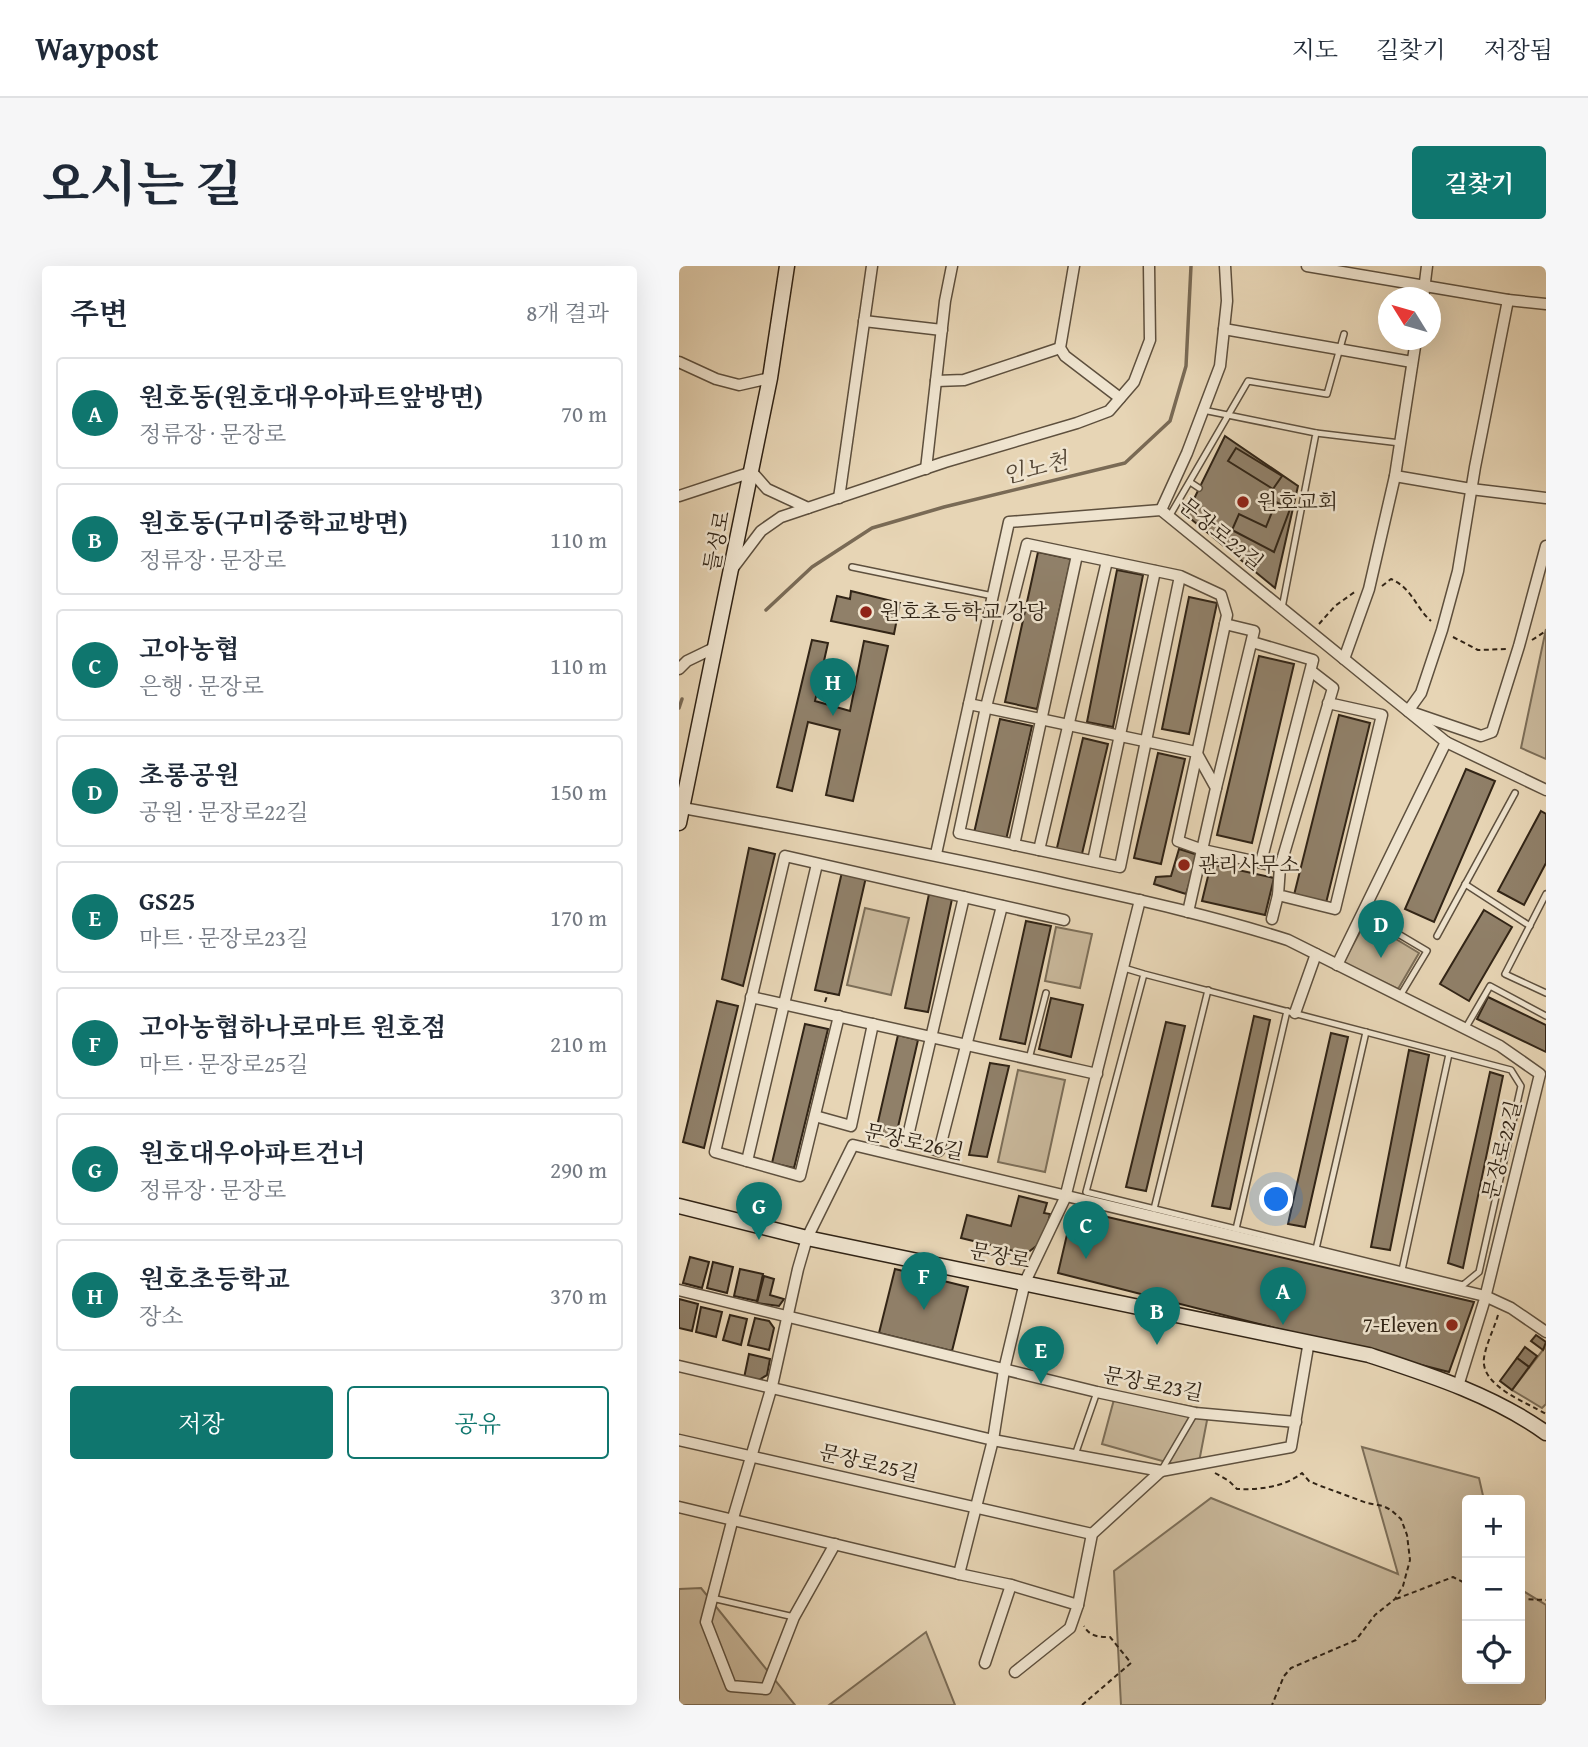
<!DOCTYPE html>
<html lang="ko">
<head>
<meta charset="utf-8">
<style>
	:root { --surface:#fff; --page:#f6f6f7; --text:#1f2937; --muted:#747a83; --line:#e0e1e3; --accent:#0f766e }
	body { margin:0; font-family:"Gentium Book Plus","Noto Serif KR",serif; background:var(--page); color:var(--text) }
	.controls { position:absolute; right:21px; bottom:21px; display:grid; overflow:hidden; border-radius:7px; box-shadow:0 7px 28px #0002 }
	.controls button { width:63px; height:63px; display:grid; place-items:center; padding:0; border:0; border-bottom:2px solid var(--line); background:var(--surface); color:var(--text); font:35px sans-serif }
	.compass { position:absolute; left:699px; top:21px; width:63px; height:63px; border-radius:50%; background:var(--surface); box-shadow:0 7px 28px #0002; rotate:307deg }
	.you { position:absolute; left:598px; top:934px; width:24px; height:24px; margin:-18px; border:5px solid #fff; border-radius:50%; background:#1a73e8; box-shadow:0 0 0 10px #1a73e833 }
	.badge { display:grid; place-items:center; width:46px; height:46px; border-radius:50%; background:var(--accent); color:#fff; font-size:23px; font-weight:700 }
	.pin { position:absolute; translate:-50% -58px; filter:drop-shadow(0 2px 4px #0008) }
	.pin::after { content:''; position:absolute; top:37px; width:24px; height:21px; background:inherit; clip-path:polygon(0 0,100% 0,50% 100%) }
	.list { margin:0; padding:0; list-style:none }
	h2 { display:flex; justify-content:space-between; align-items:center; height:91px; margin:0; padding:0 28px; font-size:30px }
	h2 small { font-size:23px; font-weight:400; color:var(--muted) }
	.list li { display:grid; grid-template-columns:46px 1fr auto; gap:21px; align-items:center; box-sizing:border-box; height:112px; margin:0 14px 14px; padding:0 14px; border:2px solid var(--line); border-radius:7px }
	.list b { display:block; font-size:26px; white-space:nowrap }
	.list p { margin:0; font-size:23px; white-space:nowrap; color:var(--muted) }
	.list em { font-size:23px; font-style:normal; color:var(--muted) }
	.actions { display:flex; gap:14px; padding:21px 28px }
	.actions a { flex:1; padding:16px 0; border:2px solid var(--accent); border-radius:7px; text-align:center; font-size:24px; color:var(--accent) }
	.actions .main { background:var(--accent); color:#fff }
	.icon { flex:none; width:38px; height:38px; fill:none; stroke:currentColor; stroke-width:2; stroke-linecap:round; stroke-linejoin:round }
	.map { position:relative; flex:none; width:867px; height:1439px; overflow:hidden; border-radius:7px }
	header { display:flex; align-items:center; gap:42px; box-sizing:border-box; height:98px; padding:0 35px; background:var(--surface); border-bottom:2px solid var(--line) }
	header strong { font-size:33px }
	nav { display:flex; gap:38px; margin-inline-start:auto; font-size:24px }
	.intro { display:flex; align-items:center; justify-content:space-between; box-sizing:border-box; height:168px; padding:0 42px }
	h1 { margin:0; font-size:49px }
	.button { padding:18px 32px; border-radius:7px; background:var(--accent); color:#fff; font-size:24px; font-weight:700 }
	main { display:flex; gap:42px; padding:0 42px }
	aside { flex:1; background:var(--surface); border-radius:7px; box-shadow:0 7px 28px #0002 }
	.map>svg:first-child { display:block }
</style>
</head>
<body>
<header>
<strong>Waypost</strong>
<nav><a>지도</a><a>길찾기</a><a>저장됨</a></nav>
</header>
<div class="intro"><h1>오시는 길</h1><a class="button">길찾기</a></div>
<main>
<aside>
<h2>주변<small>8개 결과</small></h2>
<ul class="list">
<li><span class="badge">A</span><div><b>원호동(원호대우아파트앞방면)</b><p>정류장 · 문장로</p></div><em>70 m</em></li>
<li><span class="badge">B</span><div><b>원호동(구미중학교방면)</b><p>정류장 · 문장로</p></div><em>110 m</em></li>
<li><span class="badge">C</span><div><b>고아농협</b><p>은행 · 문장로</p></div><em>110 m</em></li>
<li><span class="badge">D</span><div><b>초롱공원</b><p>공원 · 문장로22길</p></div><em>150 m</em></li>
<li><span class="badge">E</span><div><b>GS25</b><p>마트 · 문장로23길</p></div><em>170 m</em></li>
<li><span class="badge">F</span><div><b>고아농협하나로마트 원호점</b><p>마트 · 문장로25길</p></div><em>210 m</em></li>
<li><span class="badge">G</span><div><b>원호대우아파트건너</b><p>정류장 · 문장로</p></div><em>290 m</em></li>
<li><span class="badge">H</span><div><b>원호초등학교</b><p>장소</p></div><em>370 m</em></li>
</ul>
<div class="actions"><a class="main">저장</a><a>공유</a></div>
</aside>
<div class="map">
<svg width="867" height="1439" viewBox="0 0 867 1439">
	<rect width="100%" height="100%" fill="#e7d5b5"/>
	<filter id="stains"><feTurbulence type="fractalNoise" baseFrequency=".00286" numOctaves="4"/><feColorMatrix values="0 0 0 0 .2 0 0 0 0 .09 0 0 0 0 .02 0 0 0 .5 -.17"/></filter>
	<radialGradient id="worn" r=".72"><stop offset=".6" stop-color="#630" stop-opacity="0"/><stop offset="1" stop-color="#630" stop-opacity=".3"/></radialGradient>
	<g fill="#c8b79a" stroke="#7c6e58" stroke-width="2">
		<polygon points="867,363 867,493 842,482"/>
		<polygon points="186,642 230,652 212,729 168,719"/>
		<polygon points="687,655 740,687 719,723 664,697"/>
		<polygon points="377,661 413,668 401,722 366,715"/>
		<polygon points="339,804 386,814 366,906 319,896"/>
		<polygon points="867,1080 867,1138 863,1142 833,1124"/>
		<polygon points="437,1126 530,1144 520,1196 501,1200 423,1178"/>
		<polygon points="683,1181 800,1212 805,1234 788,1234 788,1413 841,1413 841,1323 867,1339 867,1439 442,1439 435,1305 532,1232 719,1308"/>
		<polygon points="22,1322 116,1439 0,1439 0,1323"/>
		<polygon points="247,1366 276,1439 150,1439"/>
	</g>
	<g fill="none" stroke-linecap="round" stroke-linejoin="round">
		<g stroke="#796a55" stroke-width="3.5">
			<polyline points="87,344 133,301 193,262 265,241 446,197 491,155 507,100 512,0"/>
			<polyline points="0,442 3,433"/>
		</g>
	</g>
	<g fill="#908069" stroke="#312416" stroke-width="2">
		<polygon points="546,170 619,220 596,322 507,249"/>
		<polygon points="557,182 603,210 594,223 549,195"/>
		<polygon points="597,236 611,243 595,286 553,264 560,248 587,261"/>
		<polygon points="359,286 392,293 358,443 326,436"/>
		<polygon points="438,304 464,309 434,461 408,456"/>
		<polygon points="172,325 221,337 215,368 152,355 158,330 171,333"/>
		<polygon points="510,331 538,337 510,468 483,463"/>
		<polygon points="133,374 149,377 136,435 171,445 185,375 209,380 174,535 147,529 161,464 129,456 113,525 98,521"/>
		<polygon points="580,390 615,398 573,577 538,569"/>
		<polygon points="660,449 691,457 647,637 615,629"/>
		<polygon points="321,453 353,460 327,574 295,567"/>
		<polygon points="404,472 429,478 402,592 377,586"/>
		<polygon points="479,487 506,493 482,598 455,592"/>
		<polygon points="787,503 816,515 755,656 726,643"/>
		<polygon points="862,545 867,548 867,597 845,639 819,625"/>
		<polygon points="70,582 96,588 64,720 43,713"/>
		<polygon points="500,583 519,589 507,628 475,618 477,611 492,610"/>
		<polygon points="532,598 595,612 586,649 523,635"/>
		<polygon points="163,606 187,611 160,729 136,724"/>
		<polygon points="250,628 273,633 249,746 226,742"/>
		<polygon points="805,644 833,661 790,735 761,718"/>
		<polygon points="347,655 372,660 346,778 321,773"/>
		<polygon points="809,731 867,759 867,786 798,753"/>
		<polygon points="372,732 404,739 392,791 360,783"/>
		<polygon points="38,735 59,740 25,882 4,876"/>
		<polygon points="575,750 591,754 551,943 533,940"/>
		<polygon points="487,756 506,760 467,925 447,921"/>
		<polygon points="126,758 149,763 115,902 93,897"/>
		<polygon points="652,767 669,771 626,961 609,958"/>
		<polygon points="219,769 239,774 216,874 196,869"/>
		<polygon points="730,784 750,789 711,984 692,981"/>
		<polygon points="311,797 330,800 308,891 290,889"/>
		<polygon points="811,806 824,810 784,1002 769,997"/>
		<polygon points="340,930 368,937 365,947 371,948 365,974 347,988 282,972 288,949 332,960"/>
		<polygon points="394,943 795,1036 770,1106 379,1007"/>
		<polygon points="11,991 30,996 23,1022 4,1017"/>
		<polygon points="34,996 54,1001 48,1027 28,1022"/>
		<polygon points="61,1003 84,1008 78,1035 55,1030"/>
		<polygon points="216,1003 289,1021 273,1085 200,1067"/>
		<polygon points="85,1010 95,1013 91,1029 105,1033 100,1040 78,1037"/>
		<polygon points="0,1033 19,1038 13,1065 0,1062"/>
		<polygon points="22,1041 43,1046 37,1071 17,1066"/>
		<polygon points="51,1049 68,1053 62,1079 44,1074"/>
		<polygon points="76,1052 90,1055 95,1062 90,1084 69,1079"/>
		<polygon points="857,1069 867,1076 864,1084 852,1075"/>
		<polygon points="846,1081 858,1090 850,1101 838,1092"/>
		<polygon points="70,1088 91,1093 88,1109 78,1115 65,1112"/>
		<polygon points="838,1092 850,1101 833,1124 821,1115"/>
	</g>
	<g fill="none" stroke-linecap="round" stroke-linejoin="round">
		<defs>
			<g id="lane">
				<polyline points="524,144 637,167 603,342"/>
				<polyline points="637,167 721,177"/>
				<polyline points="511,216 520,222"/>
				<polyline points="490,251 569,115 648,128 665,68"/>
				<polyline points="173,301 314,330"/>
				<polyline points="786,618 851,660"/>
				<polyline points="867,628 826,708 867,727"/>
				<polyline points="684,647 748,685 721,730"/>
				<polyline points="758,670 836,527"/>
				<polyline points="445,702 465,708 832,804 842,820 800,1006 784,1019 407,926 465,708"/>
				<polyline points="786,763 811,720 867,750"/>
				<polyline points="350,793 367,727"/>
				<polyline points="475,943 529,724"/>
				<polyline points="557,963 608,745"/>
				<polyline points="637,983 687,766"/>
				<polyline points="723,1004 770,788"/>
				<polyline points="396,1189 418,1126"/>
				<polyline points="482,1205 516,1147"/>
				<polyline points="33,1332 115,1351"/>
			</g>
			<g id="street">
				<polyline points="395,0 381,82 386,90 441,132"/>
				<polyline points="628,0 829,34"/>
				<polyline points="744,32 748,0"/>
				<polyline points="867,38 829,34 796,201 779,305 763,364 742,427 729,445 802,470 813,466 840,380 867,280"/>
				<polyline points="185,55 263,64"/>
				<polyline points="545,63 733,96"/>
				<polyline points="0,96 37,113 60,119 91,112"/>
				<polyline points="257,115 285,114 381,82"/>
				<polyline points="247,203 266,35 273,0"/>
				<polyline points="716,210 792,223 867,232"/>
				<polyline points="0,230 73,206 88,223 129,242"/>
				<polyline points="160,232 193,0"/>
				<polyline points="482,244 508,187 541,100 548,35 546,0"/>
				<polyline points="54,302 82,265 102,251 266,196 398,157 430,145 455,116 471,74 470,0"/>
				<polyline points="501,310 348,278 307,441 280,567 441,601 501,310 542,329 548,349 499,575 524,584 601,601"/>
				<polyline points="573,376 634,394 582,596"/>
				<polyline points="665,393 690,323 716,210 737,74"/>
				<polyline points="0,403 8,395 37,381"/>
				<polyline points="632,405 654,422 601,601 599,629 656,643 703,449 649,437"/>
				<polyline points="290,438 517,486 537,522 509,646"/>
				<polyline points="767,476 867,524"/>
				<polyline points="537,522 575,365 546,358"/>
				<path d="M 4,542 C 132,565 261,589 388,618 C 462,634 537,651 609,674 L 821,780 L 861,808 L 805,1036 L 779,1120"/>
				<polyline points="335,579 398,289"/>
				<polyline points="360,584 428,295"/>
				<polyline points="257,588 330,256 482,244 767,476 658,699"/>
				<polyline points="414,595 476,305"/>
				<polyline points="285,631 228,874 260,885 323,640"/>
				<polyline points="593,653 599,629"/>
				<polyline points="72,731 418,808"/>
				<polyline points="616,747 637,688"/>
				<polyline points="160,750 121,910 36,886 106,590 385,654"/>
				<polyline points="136,850 172,860 194,758"/>
				<polyline points="68,895 138,598"/>
				<polyline points="0,1024 418,1126 516,1147 617,1156"/>
				<polyline points="0,1100 314,1174 482,1205 612,1181 630,1075"/>
				<polyline points="0,1174 413,1268"/>
				<polyline points="0,1241 280,1308 314,1174 325,1104 346,1016 386,932 461,634"/>
				<polyline points="156,1278 115,1351 87,1423 52,1420 27,1356 54,1252 93,1120 119,1003 128,972 174,879 806,1030 832,1042 867,1066"/>
				<polyline points="280,1308 332,1319 399,1339"/>
				<polyline points="306,1397 332,1319"/>
				<polyline points="336,1406 391,1362 399,1339 413,1268 482,1205"/>
			</g>
			<g id="secondary">
				<polyline points="0,557 91,112 108,0"/>
				<path d="M 0,940 L 128,972 L 690,1089 C 751,1109 814,1129 867,1167"/>
			</g>
		</defs>
		<use href="#lane" stroke="#5e503e" stroke-width="8"/>
		<use href="#street" stroke="#5e503e" stroke-width="13"/>
		<use href="#secondary" stroke="#312416" stroke-width="17"/>
		<g stroke="#312416" stroke-width="2" stroke-dasharray="5 3.5" stroke-linecap="butt">
			<path d="M 703,320 L 712,313 C 734,323 736,341 752,355"/>
			<polyline points="640,358 656,340 677,325"/>
			<polyline points="774,371 799,384 828,383"/>
			<polyline points="853,374 867,365"/>
			<polyline points="146,736 149,727"/>
			<path d="M 819,1049 C 815,1063 807,1078 805,1092 C 801,1120 847,1136 867,1148"/>
			<path d="M 536,1207 L 550,1215 L 558,1223 C 580,1224 606,1221 623,1207 L 630,1215 L 639,1219 L 688,1237 L 704,1240 L 712,1244 L 722,1253 L 728,1269 L 731,1294 L 724,1320 L 716,1333 L 696,1349 L 677,1374 L 612,1402 L 605,1410 L 593,1439"/>
			<polyline points="717,1333 774,1311 784,1316 788,1327"/>
			<polyline points="841,1333 867,1334"/>
			<path d="M 403,1439 L 452,1397 L 431,1371 C 420,1371 411,1371 405,1360"/>
		</g>
		<use href="#lane" stroke="#efe4cf" stroke-width="5"/>
		<use href="#street" stroke="#efe4cf" stroke-width="10"/>
		<use href="#secondary" stroke="#efe4cf" stroke-width="14"/>
	</g>
	<g fill="#8f2418" stroke="#efe4cf" stroke-width="2.5">
		<circle cx="564" cy="236" r="7"/>
		<circle cx="187" cy="346" r="7"/>
		<circle cx="505" cy="599" r="7"/>
		<circle cx="773" cy="1059" r="7"/>
	</g>
	<g text-anchor="middle" stroke-width="5" stroke-linejoin="round" paint-order="stroke">
		<g font-size="21" fill="#312416" stroke="#efe4cf" text-anchor="start">
			<text x="578" y="243">원호교회</text>
			<text x="201" y="353">원호초등학교 강당</text>
			<text x="519" y="606">관리사무소</text>
			<text x="759" y="1066" text-anchor="end">7-Eleven</text>
		</g>
		<g font-size="21" fill="#312416" stroke="#efe4cf">
			<text transform="translate(542 268) rotate(39)" y="7">문장로22길</text>
			<text transform="translate(38 275) rotate(-79)" y="7">들성로</text>
			<text transform="translate(235 876) rotate(12)" y="7">문장로26길</text>
			<text transform="translate(823 884) rotate(-76)" y="7">문장로22길</text>
			<text transform="translate(321 990) rotate(11)" y="7">문장로</text>
			<text transform="translate(474 1118) rotate(11)" y="7">문장로23길</text>
			<text transform="translate(190 1197) rotate(13)" y="7">문장로25길</text>
		</g>
		<g font-size="23" font-style="italic" fill="#554736" stroke="#efe4cf">
			<text transform="translate(356 202) rotate(-14)" y="8">인노천</text>
		</g>
	</g>
	<rect width="100%" height="100%" filter="url(#stains)"/>
	<rect width="100%" height="100%" fill="url(#worn)"/>
</svg>
<div class="controls">
<button>+</button>
<button>−</button>
<button><svg class="icon" aria-label="locate" viewBox="0 0 24 24"><circle cx="12" cy="12" r="6"/><path d="M12 2v4M12 18v4M2 12h4M18 12h4"/></svg></button>
</div>
<svg class="compass" viewBox="-18 -18 36 36"><path d="M0-13l5 13h-10z" fill="#e53935"/><path d="M0 13l5-13h-10z" fill="#747a83"/></svg>
<div class="you"></div>
<div class="pin badge" style="left:604px;top:1059px">A</div>
<div class="pin badge" style="left:478px;top:1079px">B</div>
<div class="pin badge" style="left:407px;top:993px">C</div>
<div class="pin badge" style="left:702px;top:692px">D</div>
<div class="pin badge" style="left:362px;top:1118px">E</div>
<div class="pin badge" style="left:245px;top:1044px">F</div>
<div class="pin badge" style="left:80px;top:974px">G</div>
<div class="pin badge" style="left:154px;top:450px">H</div>
</div>
</main>
</body>
</html>
